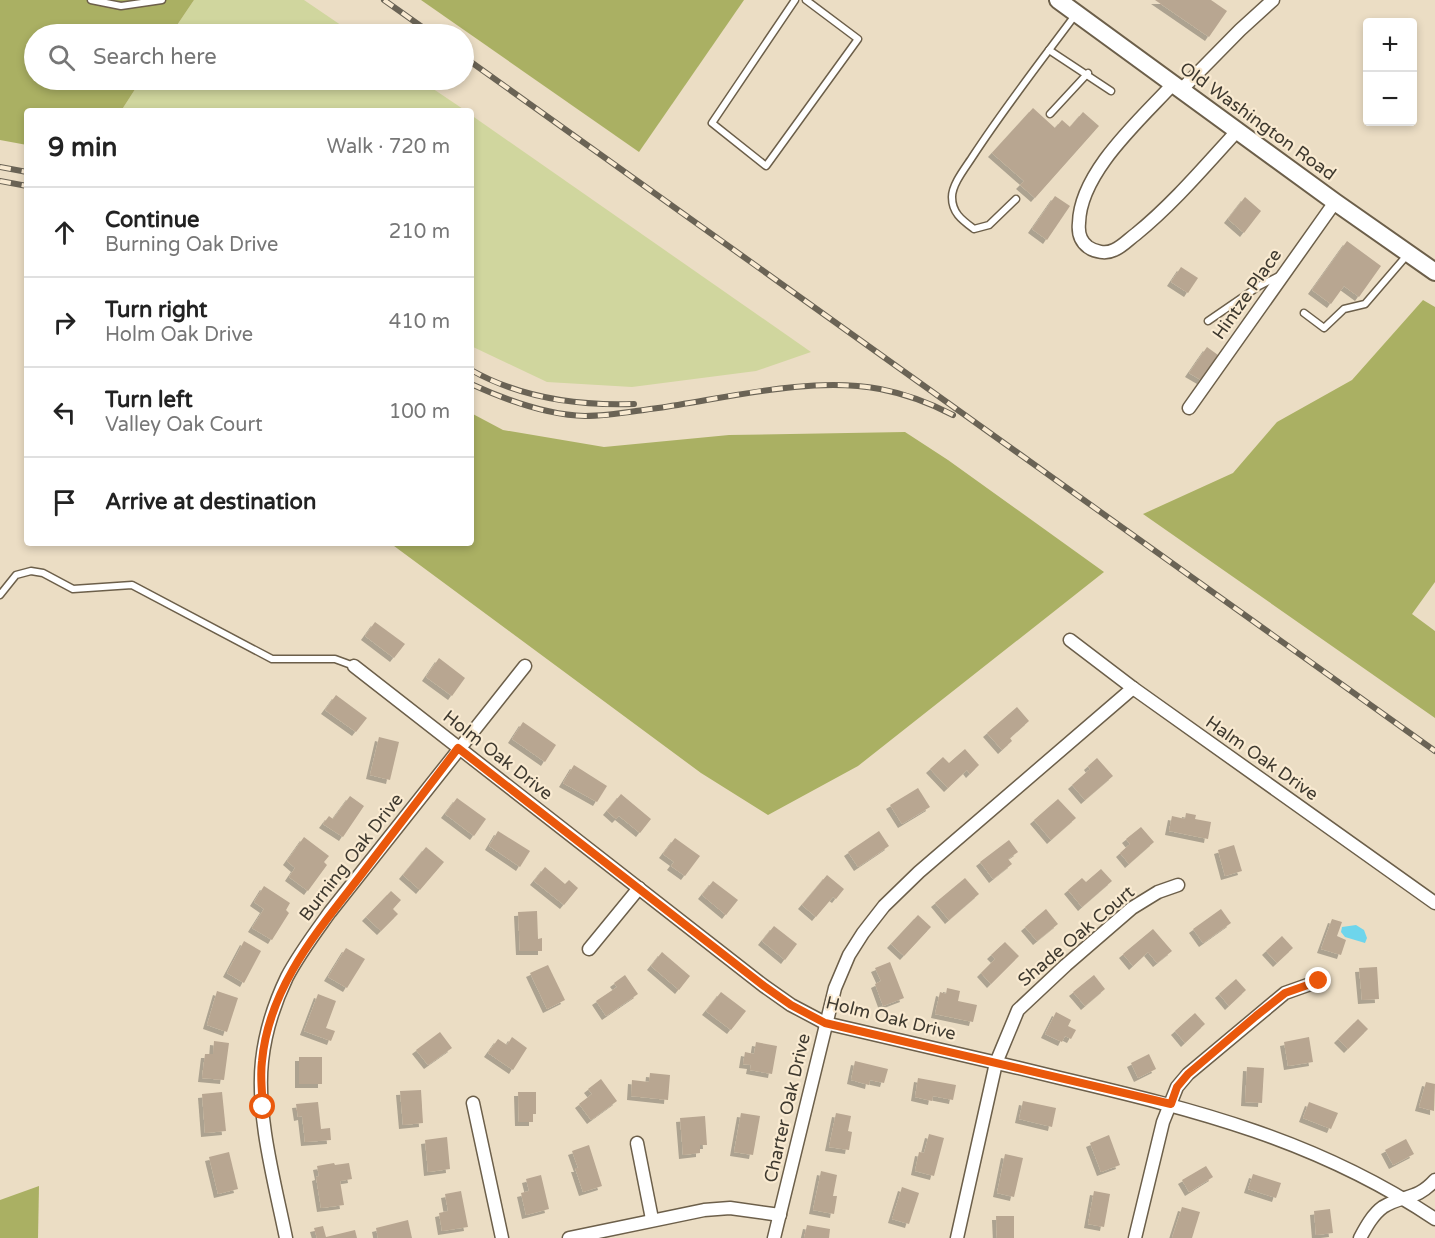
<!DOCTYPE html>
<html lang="en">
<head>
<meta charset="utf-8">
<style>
	:root { --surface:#fff; --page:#f2f2f2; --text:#222; --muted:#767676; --line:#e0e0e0 }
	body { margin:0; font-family:"Varela Round",sans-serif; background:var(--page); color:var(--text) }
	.controls { position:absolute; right:18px; top:18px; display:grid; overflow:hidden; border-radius:6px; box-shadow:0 3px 9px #0003 }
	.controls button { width:54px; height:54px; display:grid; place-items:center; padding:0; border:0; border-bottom:2px solid var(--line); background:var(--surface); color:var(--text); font:30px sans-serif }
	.stop { position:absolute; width:18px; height:18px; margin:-14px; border:4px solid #ea580c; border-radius:50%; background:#fff }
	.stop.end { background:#ea580c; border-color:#fff; box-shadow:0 2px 6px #0008 }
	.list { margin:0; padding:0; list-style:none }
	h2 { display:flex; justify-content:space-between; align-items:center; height:78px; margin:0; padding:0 24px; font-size:26px }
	h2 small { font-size:20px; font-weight:400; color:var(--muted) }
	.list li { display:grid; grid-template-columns:39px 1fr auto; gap:18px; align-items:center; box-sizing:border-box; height:90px; padding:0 24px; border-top:2px solid var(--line) }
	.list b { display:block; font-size:22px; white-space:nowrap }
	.list p { margin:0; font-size:20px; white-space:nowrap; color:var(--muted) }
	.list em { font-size:20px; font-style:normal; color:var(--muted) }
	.icon { flex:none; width:33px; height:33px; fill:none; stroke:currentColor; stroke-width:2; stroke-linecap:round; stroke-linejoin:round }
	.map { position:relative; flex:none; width:1435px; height:1238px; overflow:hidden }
	.search { position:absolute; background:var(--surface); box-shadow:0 3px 9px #0003; left:24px; top:24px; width:450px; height:66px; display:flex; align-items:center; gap:15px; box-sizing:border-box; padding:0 21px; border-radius:33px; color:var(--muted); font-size:22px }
	.panel { position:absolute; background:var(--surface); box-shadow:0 3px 9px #0003; left:24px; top:108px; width:450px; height:438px; border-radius:6px }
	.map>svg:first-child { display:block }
</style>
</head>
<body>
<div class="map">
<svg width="1435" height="1238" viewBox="0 0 1435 1238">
	<defs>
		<filter id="shadow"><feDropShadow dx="-4" dy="4" stdDeviation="0" flood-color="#0004"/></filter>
	</defs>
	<rect width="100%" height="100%" fill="#ebddc4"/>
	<g fill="#d0d69e">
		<polygon points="194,0 304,0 354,34 171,34"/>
		<polygon points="141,80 420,80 466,111 121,111"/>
		<polygon points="471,115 811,352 756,371 632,387 547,382 471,346"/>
	</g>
	<g fill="#aab063">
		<polygon points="0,0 194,0 171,34 34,34 34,80 141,80 121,111 27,111 27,145 0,140"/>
		<polygon points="421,0 744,0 639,152"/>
		<polygon points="1423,300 1435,307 1435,582 1412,614 1435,631 1435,718 1143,514 1233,473 1277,422 1352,380"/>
		<polygon points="471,413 503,430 604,447 729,435 905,432 948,460 1104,572 858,766 768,815 701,773 390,543 471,543"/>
		<polygon points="39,1186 38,1238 0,1238 0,1200"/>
	</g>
	<polygon fill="#6ed5ec" points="1356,925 1364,930 1367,938 1365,943 1345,937 1341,932 1342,927"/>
	<g fill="#b8a691" filter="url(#shadow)">
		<polygon points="1155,0 1211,0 1227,11 1209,37"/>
		<polygon points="1033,108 1055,128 1062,120 1070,127 1083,112 1099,126 1035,198 1020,185 1024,181 992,153"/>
		<polygon points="1055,196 1070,206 1047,240 1032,229"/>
		<polygon points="1245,197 1261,211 1244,233 1228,219"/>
		<polygon points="1347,241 1381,266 1359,297 1344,286 1331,304 1312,290"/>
		<polygon points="1181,267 1198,278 1188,293 1171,282"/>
		<polygon points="1207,347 1218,355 1201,380 1189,373"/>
		<polygon points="375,622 405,644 394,658 365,636"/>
		<polygon points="439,658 465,678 452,696 426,677"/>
		<polygon points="336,695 367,718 356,732 325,710"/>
		<polygon points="1017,707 1029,721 1010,738 1012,741 1002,750 987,733"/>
		<polygon points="523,722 556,745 545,762 512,739"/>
		<polygon points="379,737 399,742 390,780 370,775"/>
		<polygon points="965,749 979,765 970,774 967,770 948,788 930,769 943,757 949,763"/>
		<polygon points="1097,758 1113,776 1085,800 1072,785 1090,769 1088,766"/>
		<polygon points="574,765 607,786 597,802 563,783"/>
		<polygon points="918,788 930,807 902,824 890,805"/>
		<polygon points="621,794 651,819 640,833 619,816 616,819 607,811"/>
		<polygon points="350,796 364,806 343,837 323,824 329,816 333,819"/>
		<polygon points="457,798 486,819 474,836 445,814"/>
		<polygon points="1058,799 1076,818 1051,840 1034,820"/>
		<polygon points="1186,813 1196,815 1195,819 1211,822 1208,839 1169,831 1172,816 1185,819"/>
		<polygon points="1141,827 1154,842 1129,864 1120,853 1130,844 1126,839"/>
		<polygon points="498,831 530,851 520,867 489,846"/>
		<polygon points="879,831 889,846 858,867 848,852"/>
		<polygon points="304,837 329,856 324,862 327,865 308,891 289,877 295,868 287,861"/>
		<polygon points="675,838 700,856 685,876 671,866 674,862 663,854"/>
		<polygon points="1009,840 1018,852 1008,859 1012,864 993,879 980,862"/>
		<polygon points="1234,845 1242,871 1225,876 1218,850"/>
		<polygon points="426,847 444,862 420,890 403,875"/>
		<polygon points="545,867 565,884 569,880 578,888 564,905 534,881"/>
		<polygon points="1101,869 1112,881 1082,907 1068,890 1082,878 1086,882"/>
		<polygon points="827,875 844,889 836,899 833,897 816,917 802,905"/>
		<polygon points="965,878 979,894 949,920 935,903"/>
		<polygon points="713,881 738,900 726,915 702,895"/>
		<polygon points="264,886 290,903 286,910 289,913 272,940 252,928 264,909 254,902"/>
		<polygon points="391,891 401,900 393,909 398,914 381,931 366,917"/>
		<polygon points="1046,909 1058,924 1037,941 1025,927"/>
		<polygon points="1221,909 1231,923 1203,943 1193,929"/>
		<polygon points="537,911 538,939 542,938 542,951 520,951 518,912"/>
		<polygon points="918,915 931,927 904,956 891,944"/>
		<polygon points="1332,919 1342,922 1337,936 1346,940 1341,955 1321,949"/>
		<polygon points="774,926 797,944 785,960 762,941"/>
		<polygon points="1153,929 1172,951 1157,963 1148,952 1133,966 1123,954"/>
		<polygon points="1282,936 1293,948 1277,963 1266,951"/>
		<polygon points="244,941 261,951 244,983 227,973"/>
		<polygon points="1005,942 1019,956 991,984 981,973 995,959 991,955"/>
		<polygon points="346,948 365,959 347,988 328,977"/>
		<polygon points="662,952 690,976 679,990 651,966"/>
		<polygon points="890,962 904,998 883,1006 875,984 881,981 875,968"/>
		<polygon points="548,965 565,1000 547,1009 530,973"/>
		<polygon points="1377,967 1379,999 1362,1000 1359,968"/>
		<polygon points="625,975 638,994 606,1016 596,1001 617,987 614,983"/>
		<polygon points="1094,975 1105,989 1085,1006 1073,992"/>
		<polygon points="1236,979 1246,990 1229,1006 1219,994"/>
		<polygon points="947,988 960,991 958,1001 977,1005 973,1022 935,1014 940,992 946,994"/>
		<polygon points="217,991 238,998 227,1032 207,1025"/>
		<polygon points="721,992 746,1011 731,1030 706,1011"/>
		<polygon points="318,994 336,1001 326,1028 335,1031 331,1041 304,1031"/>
		<polygon points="1056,1012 1071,1020 1068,1026 1076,1030 1071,1039 1065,1036 1062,1042 1045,1034"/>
		<polygon points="1195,1013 1205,1024 1185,1043 1175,1031"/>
		<polygon points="1358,1019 1368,1029 1348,1049 1338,1039"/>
		<polygon points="440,1032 452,1048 428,1065 416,1050"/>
		<polygon points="512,1037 527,1048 513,1070 488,1053 498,1039 507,1045"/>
		<polygon points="1309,1037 1313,1062 1288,1066 1284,1042"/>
		<polygon points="214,1041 229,1043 224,1080 202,1078 205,1054 213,1054"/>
		<polygon points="756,1042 777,1046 772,1074 750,1070 751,1065 743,1064 745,1052 754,1054"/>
		<polygon points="1149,1054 1156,1069 1138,1078 1131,1063"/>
		<rect x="299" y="1057" width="23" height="27"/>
		<polygon points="855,1061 888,1069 884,1083 870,1080 869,1085 851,1080"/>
		<polygon points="1247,1067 1264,1068 1262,1103 1245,1102"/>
		<polygon points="650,1073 670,1075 668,1100 631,1096 632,1080 649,1082"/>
		<polygon points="918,1078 956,1085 953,1100 933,1096 932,1101 915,1097"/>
		<polygon points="601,1079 617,1101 591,1120 579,1104 592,1094 588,1089"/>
		<polygon points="1426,1082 1435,1084 1434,1111 1419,1107"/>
		<polygon points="421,1090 423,1123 403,1125 400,1091"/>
		<polygon points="222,1092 226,1131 205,1133 202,1094"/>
		<polygon points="518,1092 536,1092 536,1114 533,1114 533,1122 519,1122"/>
		<polygon points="1023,1101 1056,1108 1052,1127 1019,1119"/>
		<polygon points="318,1102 321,1129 330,1128 331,1140 305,1142 302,1116 298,1117 296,1104"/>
		<polygon points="1309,1102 1338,1113 1331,1129 1303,1118"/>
		<polygon points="741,1113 760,1116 753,1155 734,1152"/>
		<polygon points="836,1113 851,1116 848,1131 852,1132 849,1150 829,1147"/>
		<polygon points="705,1116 707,1145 700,1145 700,1153 683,1155 680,1118"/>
		<polygon points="929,1134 944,1138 934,1176 915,1171 919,1152 924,1153"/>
		<polygon points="1109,1135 1120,1165 1101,1172 1090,1143"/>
		<polygon points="447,1137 450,1169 428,1172 425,1140"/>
		<polygon points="1406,1139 1414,1154 1393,1165 1385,1150"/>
		<polygon points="589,1145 602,1186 583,1192 575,1168 578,1168 572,1151"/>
		<polygon points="229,1152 238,1189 218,1194 209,1157"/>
		<polygon points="1005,1154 1023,1158 1014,1197 997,1193"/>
		<polygon points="334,1163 335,1165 349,1163 352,1179 340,1181 344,1205 321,1208 316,1177 319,1176 317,1166"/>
		<polygon points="1206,1166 1213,1177 1189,1192 1182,1180"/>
		<polygon points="821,1171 837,1175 833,1196 837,1196 834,1214 813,1210"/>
		<polygon points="1253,1174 1281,1183 1276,1198 1248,1189"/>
		<polygon points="541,1175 549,1209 526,1215 521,1193 529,1191 526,1179"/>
		<polygon points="902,1187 919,1193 909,1224 892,1219"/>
		<polygon points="461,1191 468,1227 442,1231 439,1213 448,1211 445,1194"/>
		<polygon points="1094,1191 1110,1194 1104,1227 1088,1224"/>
		<polygon points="1182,1207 1200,1212 1192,1238 1172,1238"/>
		<polygon points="1330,1209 1333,1233 1316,1235 1314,1211"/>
		<polygon points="996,1216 1014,1216 1014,1238 997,1238"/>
		<polygon points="408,1220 412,1238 378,1238 376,1228"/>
		<polygon points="807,1225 830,1229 829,1238 804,1238"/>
		<polygon points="323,1226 326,1237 355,1230 357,1238 317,1238 314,1228"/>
	</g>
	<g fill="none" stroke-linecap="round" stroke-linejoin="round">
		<defs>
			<g id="service">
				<polyline points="91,0 121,6 162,0"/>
				<polyline points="795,0 712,123 766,166 858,39 806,0"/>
				<polyline points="1049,50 1111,91"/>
				<polyline points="1050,114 1088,73"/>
				<path d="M 1016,199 L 989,225 L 974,229 C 962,220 952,213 952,197 C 952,184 966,167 973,156 C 1005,107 1041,61 1076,14"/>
				<polyline points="1304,313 1324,328 1344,309 1365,304 1408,254"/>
				<polyline points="1208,321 1259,286 1279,276"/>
				<polyline points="0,595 16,575 31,571 43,573 73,589 132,585 272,659 335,659 354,666"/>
			</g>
			<g id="minor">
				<path d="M 1174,83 C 1141,119 1080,172 1079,223 C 1078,232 1080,241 1088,247 C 1095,252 1106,254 1114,250 C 1122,247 1129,239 1136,234 C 1173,204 1205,166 1238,130"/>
				<polyline points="1182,89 1240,30 1273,0"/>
				<polyline points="1189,408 1335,202"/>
				<polyline points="1070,640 1133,688 1435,903"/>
				<path d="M 354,666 L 764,986 L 791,1005 L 825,1023 C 904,1041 982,1059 1060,1078 C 1196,1110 1317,1140 1435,1219"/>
				<polyline points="589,949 639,888"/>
				<polyline points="473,1103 502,1238"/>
				<polyline points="637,1143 652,1219"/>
				<path d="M 286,1238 C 275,1184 256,1115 262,1061 C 265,1033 275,1002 287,977 C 299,954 315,933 330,912 L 525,666"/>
				<polyline points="569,1238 704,1210 730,1208 780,1215"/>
				<polyline points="774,1238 835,988 849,955 863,933 884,906 919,872 1133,688"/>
				<polyline points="957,1238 996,1063 1018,1010 1066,965 1132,908 1158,892 1178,885"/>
				<polyline points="1135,1238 1163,1122 1177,1087 1188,1074 1285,993 1319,981"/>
				<path d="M 1360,1238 C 1366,1227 1373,1214 1383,1207 C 1404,1194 1416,1201 1435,1180"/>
			</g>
			<polyline id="secondary" points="1058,0 1335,202 1435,272"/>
		</defs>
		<use href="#service" stroke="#6c5f4a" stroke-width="9"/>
		<use href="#minor" stroke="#6c5f4a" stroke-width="15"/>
		<use href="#secondary" stroke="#6c5f4a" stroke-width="20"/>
		<use href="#service" stroke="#fff" stroke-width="6"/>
		<use href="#minor" stroke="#fff" stroke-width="12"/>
		<use href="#secondary" stroke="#fff" stroke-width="16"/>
		<defs>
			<g id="rail">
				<polyline points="384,0 432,34"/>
				<polyline points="464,57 1435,751"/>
				<polyline points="0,167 27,172"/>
				<polyline points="0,181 27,186"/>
				<path d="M 471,370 C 521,398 577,406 634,404"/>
				<path d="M 471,384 C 506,400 546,415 585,416 C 609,416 634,411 658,408 C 727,398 811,376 880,389 C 906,394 930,403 953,415"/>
			</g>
		</defs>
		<use href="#rail" stroke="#6a6355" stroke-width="6"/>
		<use href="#rail" stroke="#f9ead1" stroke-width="4" stroke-dasharray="11" stroke-linecap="butt"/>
	</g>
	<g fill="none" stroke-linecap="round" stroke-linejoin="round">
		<path stroke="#ea580c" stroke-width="8" d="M 263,1107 C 262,1092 260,1076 262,1061 C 269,987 317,932 361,875 C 393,833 426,790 458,748 L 764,986 L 791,1005 L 825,1023 L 1171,1104 L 1177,1087 L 1188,1074 L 1256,1016 L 1285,993 L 1319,981"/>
	</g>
	<g text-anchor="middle" stroke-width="4.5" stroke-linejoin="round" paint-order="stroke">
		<g font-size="18" fill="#3e392f" stroke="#f9ead1">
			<text transform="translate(1258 121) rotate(36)" y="6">Old Washington Road</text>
			<text transform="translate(1247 294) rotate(-55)" y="6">Hintze Place</text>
			<text transform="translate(498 755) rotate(38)" y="6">Holm Oak Drive</text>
			<text transform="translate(1262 758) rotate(35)" y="6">Halm Oak Drive</text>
			<text transform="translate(351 857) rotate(-52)" y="6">Burning Oak Drive</text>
			<text transform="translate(1076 936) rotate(-40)" y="6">Shade Oak Court</text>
			<text transform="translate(891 1018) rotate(14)" y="6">Holm Oak Drive</text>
			<text transform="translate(787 1108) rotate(-77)" y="6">Charter Oak Drive</text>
		</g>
	</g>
</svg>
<div class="controls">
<button>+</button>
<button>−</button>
</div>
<div class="stop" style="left:263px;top:1107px"></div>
<div class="stop end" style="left:1319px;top:981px"></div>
<div class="search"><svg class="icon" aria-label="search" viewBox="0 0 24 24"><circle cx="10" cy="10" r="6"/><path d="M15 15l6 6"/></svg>Search here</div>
<section class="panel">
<h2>9 min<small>Walk · 720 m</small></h2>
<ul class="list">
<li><svg class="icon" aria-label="ahead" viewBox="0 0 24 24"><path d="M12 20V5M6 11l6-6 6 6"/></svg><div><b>Continue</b><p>Burning Oak Drive</p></div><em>210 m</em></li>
<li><svg class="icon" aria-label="right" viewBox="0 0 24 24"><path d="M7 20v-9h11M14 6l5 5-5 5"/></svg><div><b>Turn right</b><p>Holm Oak Drive</p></div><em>410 m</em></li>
<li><svg class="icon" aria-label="left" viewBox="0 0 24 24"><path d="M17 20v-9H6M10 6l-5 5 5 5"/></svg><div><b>Turn left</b><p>Valley Oak Court</p></div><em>100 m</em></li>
<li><svg class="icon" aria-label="arrive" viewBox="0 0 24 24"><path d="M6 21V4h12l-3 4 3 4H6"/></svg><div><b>Arrive at destination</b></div></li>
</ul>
</section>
</div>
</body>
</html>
